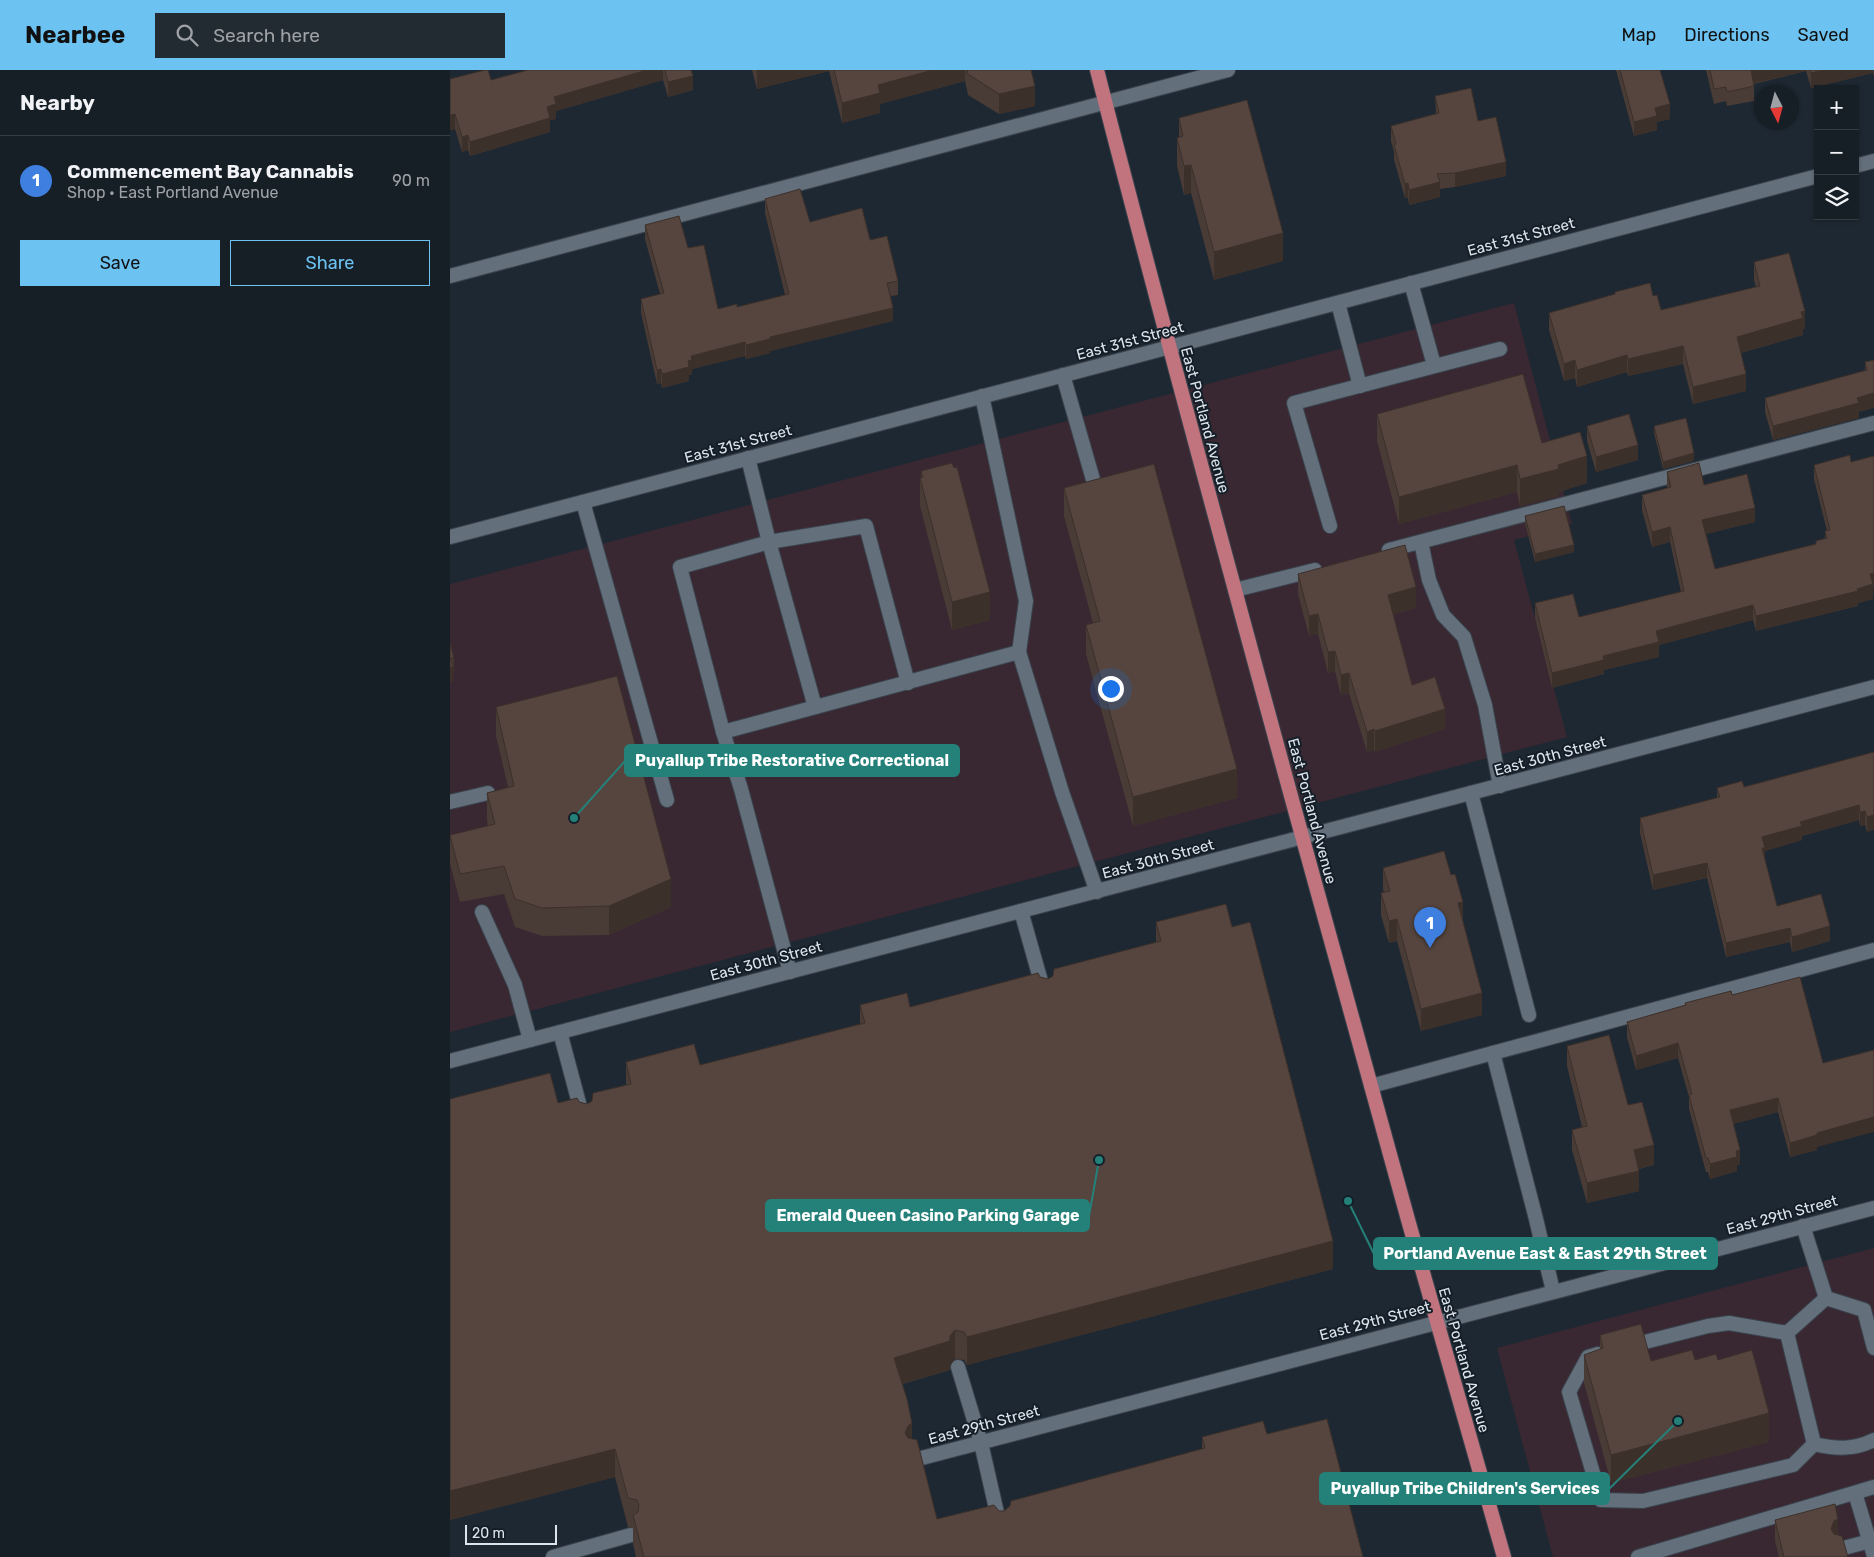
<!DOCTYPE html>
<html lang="en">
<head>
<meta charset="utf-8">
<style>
	:root { --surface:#161e26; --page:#232b32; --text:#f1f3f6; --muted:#9ea2a7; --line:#353c43; --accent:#6cc3f2 }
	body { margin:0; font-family:Rubik,sans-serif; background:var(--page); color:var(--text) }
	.controls { position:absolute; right:15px; top:15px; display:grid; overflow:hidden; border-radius:0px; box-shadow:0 1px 4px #0004 }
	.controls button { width:45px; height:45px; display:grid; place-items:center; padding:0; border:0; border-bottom:1px solid var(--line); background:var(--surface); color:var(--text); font:25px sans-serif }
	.compass { position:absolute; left:1304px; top:15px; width:45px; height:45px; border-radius:50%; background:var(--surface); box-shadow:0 1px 4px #0004; rotate:174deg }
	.scale { position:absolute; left:15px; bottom:12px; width:92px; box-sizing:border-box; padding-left:5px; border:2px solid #dde4eb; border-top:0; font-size:14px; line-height:18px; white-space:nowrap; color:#dde4eb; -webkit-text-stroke:4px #141e28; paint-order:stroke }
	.you { position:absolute; left:660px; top:618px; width:18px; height:18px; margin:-12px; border:4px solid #fff; border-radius:50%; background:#1a73e8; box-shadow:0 0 0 8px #1a73e833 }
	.badge { display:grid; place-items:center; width:32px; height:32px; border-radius:50%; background:var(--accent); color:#fff; font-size:16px; font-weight:700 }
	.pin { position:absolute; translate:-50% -41px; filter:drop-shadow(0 1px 2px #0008) }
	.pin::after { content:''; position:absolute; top:26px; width:18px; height:15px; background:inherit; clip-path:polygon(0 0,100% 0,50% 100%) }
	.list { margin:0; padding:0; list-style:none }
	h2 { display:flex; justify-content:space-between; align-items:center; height:65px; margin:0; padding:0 20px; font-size:21px }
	h2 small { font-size:16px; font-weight:400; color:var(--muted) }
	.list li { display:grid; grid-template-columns:32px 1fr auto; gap:15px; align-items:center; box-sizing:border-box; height:90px; padding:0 20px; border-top:1px solid var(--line) }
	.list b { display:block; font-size:19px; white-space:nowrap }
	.list p { margin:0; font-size:16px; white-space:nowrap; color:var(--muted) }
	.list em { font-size:16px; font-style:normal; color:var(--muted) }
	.actions { display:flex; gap:10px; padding:15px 20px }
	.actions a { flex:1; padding:11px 0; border:1px solid var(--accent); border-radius:0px; text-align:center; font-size:18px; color:var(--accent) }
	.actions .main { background:var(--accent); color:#111 }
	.icon { flex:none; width:28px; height:28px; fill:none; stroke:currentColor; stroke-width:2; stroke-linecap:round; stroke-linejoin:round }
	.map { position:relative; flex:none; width:1424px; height:1487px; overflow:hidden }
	header { display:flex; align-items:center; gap:30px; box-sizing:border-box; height:70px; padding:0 25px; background:var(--accent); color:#111 }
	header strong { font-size:24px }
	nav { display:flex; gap:28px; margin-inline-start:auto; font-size:18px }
	.search { width:350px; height:45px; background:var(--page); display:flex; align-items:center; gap:12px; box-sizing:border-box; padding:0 18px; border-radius:0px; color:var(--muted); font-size:19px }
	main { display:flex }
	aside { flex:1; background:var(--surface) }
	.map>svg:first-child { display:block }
</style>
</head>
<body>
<header>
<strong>Nearbee</strong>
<div class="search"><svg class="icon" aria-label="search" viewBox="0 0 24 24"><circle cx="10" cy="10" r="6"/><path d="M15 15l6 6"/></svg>Search here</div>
<nav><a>Map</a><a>Directions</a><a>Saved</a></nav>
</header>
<main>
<aside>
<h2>Nearby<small></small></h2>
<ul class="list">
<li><span class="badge" style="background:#3f7fe0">1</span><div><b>Commencement Bay Cannabis</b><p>Shop · East Portland Avenue</p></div><em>90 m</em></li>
</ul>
<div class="actions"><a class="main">Save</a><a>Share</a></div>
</aside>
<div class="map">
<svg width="1424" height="1487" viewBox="0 0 1424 1487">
	<rect width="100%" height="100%" fill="#1e2832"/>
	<g fill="#392832">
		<polygon points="1064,233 1122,454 1064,470 1117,667 0,962 0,514"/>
		<polygon points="1424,1178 1424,1487 1103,1487 1047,1278"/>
	</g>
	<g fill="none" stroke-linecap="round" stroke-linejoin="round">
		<defs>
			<g id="service">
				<polyline points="0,206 778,0"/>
				<polyline points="961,213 984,295"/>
				<polyline points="888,233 910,316"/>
				<polyline points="613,305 646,420"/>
				<polyline points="532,326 576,531 569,582 612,722 647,822"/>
				<polyline points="298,388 319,472 365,637"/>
				<polyline points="133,432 217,730"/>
				<polyline points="880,456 844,333 1050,279"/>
				<polyline points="971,472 979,510 993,545 1014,567 1035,635 1050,716"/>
				<polyline points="939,480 1424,353"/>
				<polyline points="785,520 865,500"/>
				<polyline points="273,662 569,582"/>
				<polyline points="1021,723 1079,945"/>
				<polyline points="0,732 38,723"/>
				<polyline points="571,841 594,922"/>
				<polyline points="32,842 65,915 80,970"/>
				<polyline points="340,902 291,719 273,662 230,497 319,472 416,456 458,613"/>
				<polyline points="110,962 133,1048"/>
				<polyline points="1043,983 1086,1149 1103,1221"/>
				<polyline points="921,1016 1424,880"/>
				<polyline points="1353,1156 1376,1228"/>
				<polyline points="1337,1263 1376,1228 1414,1240 1424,1278"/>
				<polyline points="1337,1263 1364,1374"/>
				<polyline points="1179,1276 1258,1256 1279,1253 1337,1263"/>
				<polyline points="1148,1284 1138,1287 1119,1322 1151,1430 1193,1431 1343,1395 1364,1374"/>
				<polyline points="508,1297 531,1373 550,1456"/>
				<path d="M 1364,1374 C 1385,1379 1404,1380 1424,1370"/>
				<polyline points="1405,1423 1424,1486"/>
				<polyline points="1390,1479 1420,1471"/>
				<polyline points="1188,1487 1424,1417"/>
			</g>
			<g id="minor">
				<polyline points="1405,96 1424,91"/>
				<polyline points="0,467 1368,106"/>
				<polyline points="0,991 1424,617"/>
				<polyline points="464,1390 1424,1138"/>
				<polyline points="103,1487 181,1465"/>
			</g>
			<path id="primary" d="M 647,0 C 709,243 775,484 841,726 C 910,980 981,1234 1054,1487"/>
		</defs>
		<use href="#service" stroke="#3a434c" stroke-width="16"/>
		<use href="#minor" stroke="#3a434c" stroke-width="16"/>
		<use href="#primary" stroke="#3a434c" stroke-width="16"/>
		<use href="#service" stroke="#646f7c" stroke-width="14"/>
		<use href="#minor" stroke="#646f7c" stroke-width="14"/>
		<use href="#primary" stroke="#c1737e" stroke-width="14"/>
	</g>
	<g fill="#493b35">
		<polygon points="78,0 241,0 243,20 218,27 213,10 106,41 106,49 100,50 100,62 20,86 18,80 12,82 5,59 0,60 0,9 41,10"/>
		<polygon points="302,0 581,0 585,36 549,44 518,25 515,11 430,34 430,43 392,53 379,1 307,19"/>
		<polygon points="1166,0 1210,0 1220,49 1207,52 1207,60 1184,66"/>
		<polygon points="1256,0 1424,0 1424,7 1423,3 1361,18 1356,1 1304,14 1304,31 1277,36 1276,31 1264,34"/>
		<polygon points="985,26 1028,51 1056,106 1005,117 990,119 990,127 959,135 958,128 955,128 944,90 944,82 941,71 941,56 986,44"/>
		<polygon points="729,48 833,191 764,210 741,123 734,125 727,96 727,68 729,68"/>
		<polygon points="315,129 360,152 420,170 448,211 448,225 441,226 443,251 320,281 320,283 296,289 295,286 242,299 242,304 239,305 239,311 212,318 211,313 207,314 191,243 191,229 210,224 195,169 195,155 238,178 268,239 287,237 335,225 315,143"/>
		<polygon points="1304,192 1355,259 1353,259 1353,265 1291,283 1296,321 1243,334 1233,294 1178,306 1177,302 1127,317 1125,308 1114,311 1099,260 1099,243 1165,225 1165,222 1203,226 1211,240 1306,217 1304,210"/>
		<polygon points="1424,290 1409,342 1409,348 1323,370 1315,342 1315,328 1415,301 1415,292"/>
		<polygon points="927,344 1092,373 1137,413 1109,422 1109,426 1070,436 1067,422 949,454 927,371"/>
		<polygon points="1137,356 1188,390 1146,402 1137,371"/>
		<polygon points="1204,356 1244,391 1213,399 1204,363"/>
		<polygon points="1424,386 1424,517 1423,517 1423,529 1408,533 1408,536 1306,561 1303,550 1209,575 1209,587 1154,600 1154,604 1102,618 1085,548 1085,533 1129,547 1231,522 1220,472 1202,477 1192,440 1192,425 1217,418 1217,402 1254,415 1305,452 1256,464 1265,499 1366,474 1366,471 1375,469 1375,461 1377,461 1364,409 1364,395 1401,392"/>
		<polygon points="471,401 540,550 502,560 470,436 470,408 471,408"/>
		<polygon points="614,418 787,728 683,756 636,584 636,555 643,553 614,446"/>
		<polygon points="1075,446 1124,482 1085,492 1075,453"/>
		<polygon points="848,504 966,538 943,544 962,615 995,659 925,682 924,680 917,682 899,623 891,625 885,601 878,603 868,564 859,566 848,524"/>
		<polygon points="0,573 4,588 3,611 0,612"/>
		<polygon points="46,637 221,837 159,865 92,866 65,857 54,824 10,832 0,793 0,765 38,756 37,751 37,723 58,717 46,666"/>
		<polygon points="1424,682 1417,762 1415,755 1410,756 1409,750 1352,766 1352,770 1315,781 1315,790 1327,836 1380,871 1342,882 1340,872 1276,887 1257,808 1203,820 1190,763 1190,748 1267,728 1267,718 1294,717"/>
		<polygon points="933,798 1013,851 1032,945 971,961 947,871 939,873 931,845 931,823 934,823 933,819"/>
		<polygon points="706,852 782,857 883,1199 517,1295 514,1290 505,1289 500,1295 500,1300 453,1314 462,1369 487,1449 549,1441 554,1441 752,1379 752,1367 817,1364 913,1487 186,1487 183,1474 183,1458 178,1457 165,1407 0,1450 0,1029 108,1033 129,1032 137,1034 176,1015 176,992 250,995 410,954 410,935 460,937 590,907 598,909 706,872"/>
		<polygon points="1282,925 1367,1077 1367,1080 1340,1087 1328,1042 1283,1054 1290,1095 1287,1095 1287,1101 1260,1109 1258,1102 1256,1102 1239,1039 1239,1027 1228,988 1186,1000 1177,967 1177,952 1235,935 1235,933"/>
		<polygon points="1117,976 1178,1035 1204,1095 1189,1099 1189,1121 1137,1133 1122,1080 1122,1060 1132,1057 1117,996"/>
		<polygon points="1150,1265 1201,1291 1268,1290 1319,1372 1161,1413 1134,1313 1134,1285 1150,1280"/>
		<polygon points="1325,1450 1388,1465 1398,1487 1329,1487 1325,1471"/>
	</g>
	<g fill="#3c302b">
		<polygon points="197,0 213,0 213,10 106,41 106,49 100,50 100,62 20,86 20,72 97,37 104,27"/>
		<polygon points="307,0 379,0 379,1 307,19"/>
		<polygon points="483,0 515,0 515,11 430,34 430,43 392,53 392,33 428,15"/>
		<polygon points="1300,0 1356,0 1356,1 1300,14"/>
		<polygon points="1374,0 1423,0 1423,3 1361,18 1361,3"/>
		<polygon points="243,6 243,20 218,27 218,12"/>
		<polygon points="585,16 585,36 549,44 549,24"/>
		<polygon points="1220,34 1220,49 1207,52 1207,60 1184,66 1184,52 1205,38"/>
		<polygon points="5,44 5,59 0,60 0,45"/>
		<polygon points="18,65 18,80 12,82 12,67"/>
		<polygon points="1056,92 1056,106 1005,117 1005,103"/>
		<polygon points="741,95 741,123 734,125 734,96"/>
		<polygon points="990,112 990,127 959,135 959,120"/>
		<polygon points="958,113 958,128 955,128 955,114"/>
		<polygon points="833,163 833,191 764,210 764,182"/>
		<polygon points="443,238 443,251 320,281 320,283 296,289 296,275 320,267"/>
		<polygon points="1355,241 1355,259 1353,259 1353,265 1287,284 1287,267"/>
		<polygon points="295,272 295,286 242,299 242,304 239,305 239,311 212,318 212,304 238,291 241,286"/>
		<polygon points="1233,276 1233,294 1178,306 1178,289"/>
		<polygon points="1177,285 1177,302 1127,317 1127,300"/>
		<polygon points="1125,290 1125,308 1114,311 1114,294"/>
		<polygon points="211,299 211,313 207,314 207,300"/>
		<polygon points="1296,304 1296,321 1243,334 1243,317"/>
		<polygon points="1424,323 1424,338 1409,342 1409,348 1323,370 1323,356 1407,328"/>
		<polygon points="1188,375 1188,390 1146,402 1146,387"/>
		<polygon points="1244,383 1244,391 1213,399 1213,392"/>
		<polygon points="1137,386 1137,413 1109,422 1109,426 1070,436 1070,409 1108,395"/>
		<polygon points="1067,395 1067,422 949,454 949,427"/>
		<polygon points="1305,438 1305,452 1252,465 1252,450"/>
		<polygon points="1220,457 1220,472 1202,477 1202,462"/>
		<polygon points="1124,475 1124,482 1085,492 1085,484"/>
		<polygon points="1424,503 1423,529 1408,533 1408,536 1306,561 1306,546 1407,519 1420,504"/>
		<polygon points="966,517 966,538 938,545 938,525"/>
		<polygon points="540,522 540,550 502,560 502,532"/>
		<polygon points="1303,535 1303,550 1209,575 1209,587 1154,600 1154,604 1102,618 1102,603 1153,586 1206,561"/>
		<polygon points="868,544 868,564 859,566 859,546"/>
		<polygon points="885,581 885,601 878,603 878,582"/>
		<polygon points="3,597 3,611 0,612 0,598"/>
		<polygon points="899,603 899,623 891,625 891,605"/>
		<polygon points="995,639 995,659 925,682 925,661"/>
		<polygon points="924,659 924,680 917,682 917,662"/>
		<polygon points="787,699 787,728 683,756 683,727"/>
		<polygon points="1409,735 1409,750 1352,766 1352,770 1315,781 1315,792 1312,793 1312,767 1350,752"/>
		<polygon points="1415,741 1415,755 1410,756 1410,742"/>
		<polygon points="1424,745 1424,760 1417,762 1417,747"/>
		<polygon points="1257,793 1257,808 1203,820 1203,805"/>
		<polygon points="221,809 221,837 159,865 159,836"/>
		<polygon points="1013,832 1013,854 1008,833"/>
		<polygon points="947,849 947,871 939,873 939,851"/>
		<polygon points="1380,856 1380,871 1342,882 1342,867"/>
		<polygon points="1340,858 1340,872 1276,887 1276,873"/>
		<polygon points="1032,923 1032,945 971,961 971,939"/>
		<polygon points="1228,973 1228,988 1186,1000 1186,986"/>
		<polygon points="1328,1028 1328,1042 1280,1055 1280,1040"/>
		<polygon points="1424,1047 1424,1062 1367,1077 1367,1080 1340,1087 1340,1073 1367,1063"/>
		<polygon points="1204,1075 1204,1095 1184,1100 1184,1080"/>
		<polygon points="1290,1080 1290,1095 1287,1095 1287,1101 1260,1109 1260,1094 1286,1081"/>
		<polygon points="1189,1101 1189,1121 1137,1133 1137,1113"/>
		<polygon points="883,1171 883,1199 517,1295 517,1267"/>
		<polygon points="505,1260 505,1289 500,1295 500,1300 444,1316 444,1288 500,1266"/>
		<polygon points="1319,1343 1319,1372 1161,1413 1161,1385"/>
		<polygon points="462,1353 462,1381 455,1363 458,1356"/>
		<polygon points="165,1379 165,1407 0,1450 0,1421"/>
		<polygon points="1388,1449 1388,1470 1381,1459 1384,1451"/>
	</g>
	<g fill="#55453e" stroke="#3c302b">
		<polygon points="35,0 38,0 41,10 78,0 197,0 104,27 106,34 97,37 100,48 20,72 18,65 12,67 5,44 0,45 0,9"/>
		<polygon points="215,0 241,0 243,6 218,12"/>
		<polygon points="384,0 483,0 428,15 430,23 392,33"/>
		<polygon points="517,0 581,0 585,16 549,24 518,4"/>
		<polygon points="1170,0 1210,0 1220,34 1205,38 1207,46 1184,52"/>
		<polygon points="1260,0 1301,0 1304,16 1277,22 1276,17 1264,19"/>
		<polygon points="1360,0 1374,0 1361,3"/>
		<polygon points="1021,18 1028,51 1046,47 1056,92 1005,103 987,104 990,112 959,120 958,113 955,114 944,75 946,74 941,56 989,43 985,26"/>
		<polygon points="797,30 833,163 764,182 741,95 734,96 727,68 733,66 729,48"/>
		<polygon points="350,119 360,152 412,138 420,170 437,166 448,211 437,213 443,238 320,267 320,269 296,275 295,272 241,286 242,290 238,291 239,297 212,304 211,299 207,300 191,229 214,223 195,155 229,146 238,178 254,175 268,239 287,234 287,237 339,224 315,129"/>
		<polygon points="1339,183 1355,241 1351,242 1353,248 1287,267 1296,304 1243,317 1233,276 1178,289 1177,285 1127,300 1125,290 1114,294 1099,243 1165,224 1165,222 1200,213 1203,226 1207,225 1211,240 1310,216 1304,192"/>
		<polygon points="1424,290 1424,323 1407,328 1409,333 1323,356 1315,328 1417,300 1415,292"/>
		<polygon points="1073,304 1092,373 1130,362 1137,386 1108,395 1109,399 1070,409 1067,395 949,427 927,344"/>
		<polygon points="1179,344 1188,375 1146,387 1137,356"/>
		<polygon points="1236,348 1244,383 1213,392 1204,356"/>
		<polygon points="1400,385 1401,392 1424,386 1424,503 1420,504 1423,514 1407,519 1408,521 1306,546 1303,535 1206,561 1209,572 1153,586 1154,590 1102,603 1085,533 1123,524 1129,547 1234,521 1220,457 1202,462 1192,425 1221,417 1217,402 1249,393 1254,415 1297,404 1305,438 1252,450 1265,499 1366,474 1366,471 1377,468 1375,461 1380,460 1364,395"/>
		<polygon points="502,393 504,398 507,397 540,522 502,532 470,408 473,407 471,401"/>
		<polygon points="704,394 787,699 683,727 636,555 650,551 614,418"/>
		<polygon points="1114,436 1124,475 1085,484 1075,446"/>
		<polygon points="955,475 966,517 938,525 962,615 985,607 995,639 925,661 924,659 917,662 899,603 891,605 885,581 878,582 868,544 859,546 848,504"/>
		<polygon points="0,573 4,588 1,588 3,597 0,598"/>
		<polygon points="167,606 221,809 159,836 92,838 65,829 54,796 10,804 0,765 45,754 37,723 64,716 46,637"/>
		<polygon points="1424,682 1424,745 1417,747 1415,741 1410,742 1409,735 1350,752 1352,756 1312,767 1315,778 1312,778 1327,836 1371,824 1380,856 1342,867 1340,858 1276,873 1257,793 1203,805 1190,748 1270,727 1267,718 1292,711 1294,717"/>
		<polygon points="994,781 1001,805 1005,804 1013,832 1008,833 1032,923 971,939 947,849 939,851 931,823 940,821 933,798"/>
		<polygon points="776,834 782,857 800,852 883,1171 517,1267 514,1262 505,1260 500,1266 500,1271 444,1288 457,1329 462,1353 458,1356 455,1363 458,1368 467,1370 487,1449 544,1435 549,1441 554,1441 560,1436 561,1431 755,1378 752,1367 813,1351 817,1364 877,1349 913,1487 194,1487 183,1445 188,1442 189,1435 187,1430 178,1428 165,1379 0,1421 0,1029 100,1003 108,1033 127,1028 129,1032 137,1034 142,1031 143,1023 181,1014 176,992 244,974 250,995 415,953 410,935 457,923 460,937 588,903 590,907 598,909 603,906 604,899 711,871 706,852"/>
		<polygon points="1350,907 1373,993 1424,980 1424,1047 1367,1063 1367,1065 1340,1073 1328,1028 1280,1040 1290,1080 1286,1081 1287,1087 1260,1094 1258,1088 1256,1088 1239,1025 1242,1024 1228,973 1186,986 1177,952 1236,935 1235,933 1281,921 1282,925"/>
		<polygon points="1159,965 1178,1035 1192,1032 1204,1075 1184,1080 1189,1101 1137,1113 1122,1060 1137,1056 1117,976"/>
		<polygon points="1191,1254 1201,1291 1242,1280 1245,1290 1266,1284 1268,1290 1302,1280 1319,1343 1161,1385 1134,1285 1153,1278 1150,1265"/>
		<polygon points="1385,1434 1388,1449 1384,1451 1381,1459 1384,1464 1392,1466 1398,1487 1334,1487 1325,1450"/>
	</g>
	<g text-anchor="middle" stroke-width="4" stroke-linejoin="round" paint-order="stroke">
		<g font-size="15" fill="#dde4eb" stroke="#141e28">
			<text transform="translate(1071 167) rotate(-15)" y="5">East 31st Street</text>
			<text transform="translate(680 271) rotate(-15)" y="5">East 31st Street</text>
			<text transform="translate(755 350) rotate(75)" y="5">East Portland Avenue</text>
			<text transform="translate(288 374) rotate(-15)" y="5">East 31st Street</text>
			<text transform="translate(1100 686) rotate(-15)" y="5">East 30th Street</text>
			<text transform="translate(862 741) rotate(75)" y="5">East Portland Avenue</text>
			<text transform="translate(708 789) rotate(-15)" y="5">East 30th Street</text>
			<text transform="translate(316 891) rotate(-15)" y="5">East 30th Street</text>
			<text transform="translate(1332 1145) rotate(-15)" y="5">East 29th Street</text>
			<text transform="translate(925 1251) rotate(-15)" y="5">East 29th Street</text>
			<text transform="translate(1014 1290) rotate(74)" y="5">East Portland Avenue</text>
			<text transform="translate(534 1355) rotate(-15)" y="5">East 29th Street</text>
		</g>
	</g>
	<path fill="none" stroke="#24817a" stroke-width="2" d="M124 748L175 691M649 1090L639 1146M898 1131L924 1184M1228 1351L1159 1419"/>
	<g fill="#24817a" stroke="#141e28" stroke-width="2">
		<circle cx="124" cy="748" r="5"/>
		<circle cx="649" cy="1090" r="5"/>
		<circle cx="898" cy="1131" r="5"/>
		<circle cx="1228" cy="1351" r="5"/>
	</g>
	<g fill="#24817a" stroke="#24817a" stroke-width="2">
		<rect x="175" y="675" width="334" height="31" rx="5"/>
		<rect x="316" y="1130" width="323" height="31" rx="5"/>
		<rect x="924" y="1168" width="343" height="31" rx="5"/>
		<rect x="870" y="1403" width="289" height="31" rx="5"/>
	</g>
	<g font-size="16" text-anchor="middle" font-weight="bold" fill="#fff">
		<text x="342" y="696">Puyallup Tribe Restorative Correctional</text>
		<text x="478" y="1151">Emerald Queen Casino Parking Garage</text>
		<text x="1095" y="1189">Portland Avenue East &amp; East 29th Street</text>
		<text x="1015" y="1424">Puyallup Tribe Children's Services</text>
	</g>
</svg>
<div class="controls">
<button>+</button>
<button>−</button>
<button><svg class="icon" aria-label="layers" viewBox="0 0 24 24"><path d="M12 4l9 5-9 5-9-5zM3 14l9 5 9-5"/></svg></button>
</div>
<svg class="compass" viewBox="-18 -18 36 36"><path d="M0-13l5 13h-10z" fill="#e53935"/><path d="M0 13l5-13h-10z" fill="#9ea2a7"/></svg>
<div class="scale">20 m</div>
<div class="you"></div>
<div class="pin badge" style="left:980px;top:878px;background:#3f7fe0">1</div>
</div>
</main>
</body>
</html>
